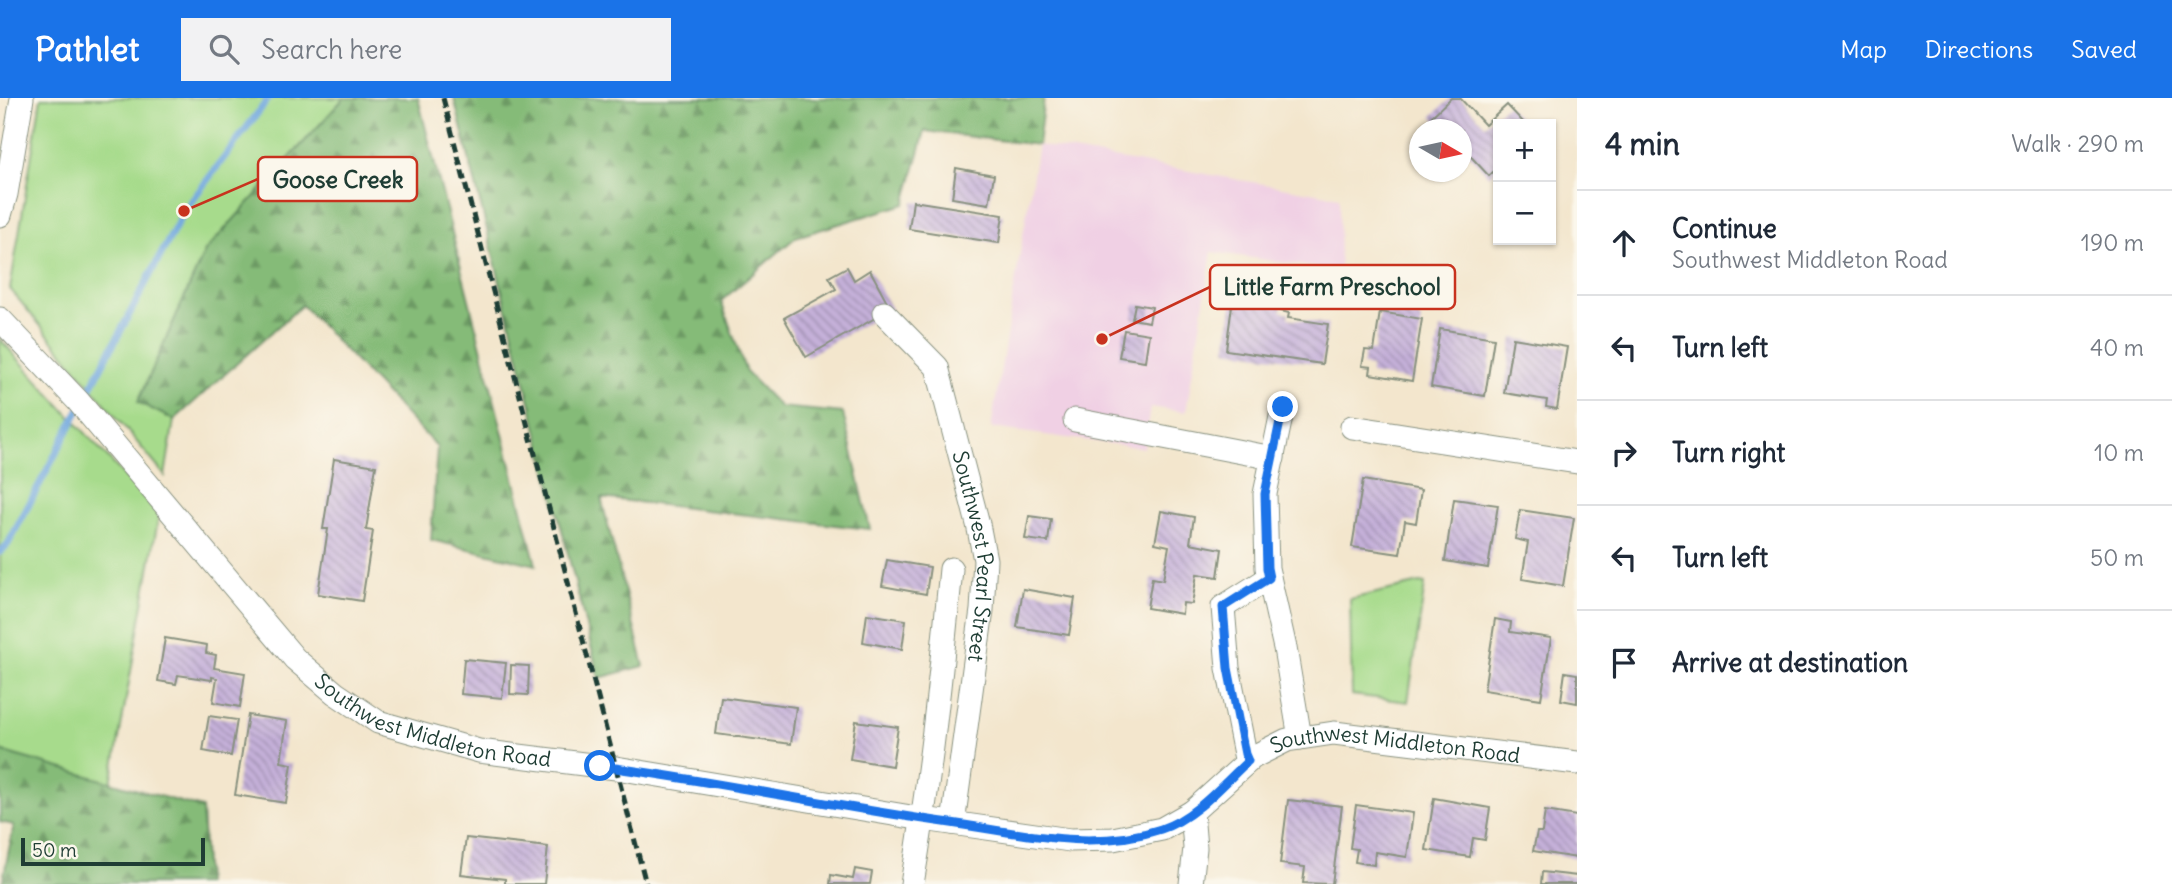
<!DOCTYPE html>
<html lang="en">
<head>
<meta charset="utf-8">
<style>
	:root { --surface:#fff; --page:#f2f2f3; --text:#1f2937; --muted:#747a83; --line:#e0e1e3; --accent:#1a73e8 }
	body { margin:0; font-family:Delius,sans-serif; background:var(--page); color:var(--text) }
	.controls { position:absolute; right:21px; top:21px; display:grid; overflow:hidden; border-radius:0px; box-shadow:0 2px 5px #0004 }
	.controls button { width:63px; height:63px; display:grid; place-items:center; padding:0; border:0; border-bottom:2px solid var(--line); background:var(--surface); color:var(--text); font:35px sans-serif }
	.compass { position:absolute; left:1409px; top:21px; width:63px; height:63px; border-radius:50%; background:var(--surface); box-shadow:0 2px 5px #0004; rotate:99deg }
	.scale { position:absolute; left:21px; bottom:18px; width:184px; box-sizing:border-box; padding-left:7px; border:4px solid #1f3d34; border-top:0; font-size:19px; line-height:24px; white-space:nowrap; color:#1f3d34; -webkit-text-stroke:5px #fbf7ec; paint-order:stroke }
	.stop { position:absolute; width:21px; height:21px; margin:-16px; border:5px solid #1a73e8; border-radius:50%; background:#fff }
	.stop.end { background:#1a73e8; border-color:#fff; box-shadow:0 2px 7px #0008 }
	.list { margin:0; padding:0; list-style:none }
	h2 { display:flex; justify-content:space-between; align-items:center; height:91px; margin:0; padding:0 28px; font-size:30px }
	h2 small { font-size:23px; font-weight:400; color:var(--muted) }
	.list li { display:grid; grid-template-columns:46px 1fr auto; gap:21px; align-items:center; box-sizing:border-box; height:105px; padding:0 28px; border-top:2px solid var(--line) }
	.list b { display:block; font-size:26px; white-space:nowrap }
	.list p { margin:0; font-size:23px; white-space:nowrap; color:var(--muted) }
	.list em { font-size:23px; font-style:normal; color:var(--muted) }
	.icon { flex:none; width:38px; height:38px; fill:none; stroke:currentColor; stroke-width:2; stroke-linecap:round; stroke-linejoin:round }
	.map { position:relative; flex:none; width:1577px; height:786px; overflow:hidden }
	header { display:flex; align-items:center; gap:42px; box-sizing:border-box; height:98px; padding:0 35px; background:var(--accent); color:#fff }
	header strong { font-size:33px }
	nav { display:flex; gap:38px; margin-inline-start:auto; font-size:24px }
	.search { width:490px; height:63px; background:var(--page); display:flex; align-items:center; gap:18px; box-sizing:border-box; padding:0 24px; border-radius:0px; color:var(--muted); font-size:26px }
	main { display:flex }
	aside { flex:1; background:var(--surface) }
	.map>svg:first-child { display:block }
</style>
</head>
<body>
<header>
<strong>Pathlet</strong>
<div class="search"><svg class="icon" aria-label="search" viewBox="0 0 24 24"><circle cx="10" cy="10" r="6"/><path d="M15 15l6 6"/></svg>Search here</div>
<nav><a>Map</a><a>Directions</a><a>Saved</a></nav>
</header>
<main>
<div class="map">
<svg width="1577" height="786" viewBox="0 0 1577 786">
	<defs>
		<pattern id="forest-firs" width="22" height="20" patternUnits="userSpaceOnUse" patternTransform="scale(1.75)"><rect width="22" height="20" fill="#85bb78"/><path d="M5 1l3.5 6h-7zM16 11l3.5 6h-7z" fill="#6c9963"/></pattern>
		<pattern id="building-back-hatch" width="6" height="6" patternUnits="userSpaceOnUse" patternTransform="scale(1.75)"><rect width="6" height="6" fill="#c5b0d9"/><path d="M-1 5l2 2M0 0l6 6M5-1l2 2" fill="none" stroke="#9f90b1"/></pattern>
	</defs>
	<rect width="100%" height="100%" fill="#fbf7ec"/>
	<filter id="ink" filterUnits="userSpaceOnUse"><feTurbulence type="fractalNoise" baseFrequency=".0143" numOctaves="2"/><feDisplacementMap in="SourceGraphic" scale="14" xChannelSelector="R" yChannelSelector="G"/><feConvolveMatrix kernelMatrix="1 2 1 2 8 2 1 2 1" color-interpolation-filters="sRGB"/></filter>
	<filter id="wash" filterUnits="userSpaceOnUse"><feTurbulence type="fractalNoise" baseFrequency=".00686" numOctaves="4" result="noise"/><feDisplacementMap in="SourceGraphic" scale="28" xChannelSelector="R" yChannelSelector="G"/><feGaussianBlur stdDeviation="1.57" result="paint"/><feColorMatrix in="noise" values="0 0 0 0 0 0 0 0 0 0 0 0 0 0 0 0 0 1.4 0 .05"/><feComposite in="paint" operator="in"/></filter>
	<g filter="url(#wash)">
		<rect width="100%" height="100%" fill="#f3e6cd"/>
		<polygon fill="#f0d0e4" points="1038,47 1339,99 1340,173 1212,154 1186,314 1150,309 1144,350 991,330"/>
		<g fill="#a7db8c" stroke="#638c60" stroke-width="2">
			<polygon points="41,0 344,0 205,153 138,304 174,322 165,378 10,191"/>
			<polygon points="0,241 159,416 111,685 0,653"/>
			<polygon points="1420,485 1425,486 1408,604 1352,597 1350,501"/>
		</g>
		<g fill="url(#forest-firs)" stroke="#527c56" stroke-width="2">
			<polygon points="344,0 418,0 536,467 431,442 437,349 302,207 174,322 138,304 205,153"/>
			<polygon points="454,0 1044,0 1038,47 925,33 905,106 796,139 721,203 746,274 780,309 843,315 870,431 601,400 644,568 599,580"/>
			<polygon points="0,653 202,710 206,786 2,786 14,727 0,724"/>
		</g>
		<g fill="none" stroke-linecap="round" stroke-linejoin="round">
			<polyline stroke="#6fa7de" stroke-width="7" points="0,454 8,446 184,113 269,0"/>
		</g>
		<g id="blocks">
			<g fill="url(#building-back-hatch)">
				<polygon points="1451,0 1460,0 1485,27 1507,7 1525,26 1498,26 1498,69 1489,78 1462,49 1462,32 1445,32 1432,18"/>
				<polygon points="956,70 994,77 989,106 952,100"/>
				<polygon points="913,103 1003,117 999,145 909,131"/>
				<polygon points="847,169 854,182 870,172 891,211 806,259 784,220 836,191 829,179"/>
				<polygon points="1233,200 1282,207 1281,213 1289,215 1288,220 1328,226 1322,266 1226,252"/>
				<polygon points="1135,206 1152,209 1149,224 1132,221"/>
				<polygon points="1380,214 1422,221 1412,283 1370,276 1371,269 1362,268 1365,252 1374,253"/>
				<polygon points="1440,231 1494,240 1485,298 1431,289"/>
				<polygon points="1124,232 1149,236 1145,263 1119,259"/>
				<polygon points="1513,240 1567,249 1557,311 1546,309 1547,302 1504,295"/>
				<polygon points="334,361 376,368 366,432 373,433 362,503 318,496 328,431 323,431"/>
				<polygon points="1363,382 1421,392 1416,425 1405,423 1400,456 1352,449"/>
				<polygon points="1454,401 1498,407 1488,470 1445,463"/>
				<polygon points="1520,412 1574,420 1563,488 1522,481 1528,444 1515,441"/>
				<polygon points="1161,413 1194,419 1190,445 1222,451 1218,479 1197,476 1192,506 1183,505 1182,516 1147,510 1152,480 1163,482 1169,448 1155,445"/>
				<polygon points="1029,418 1051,421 1048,444 1025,441"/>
				<polygon points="887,462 930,469 926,496 882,488"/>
				<polygon points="1023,491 1075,500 1069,537 1017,529"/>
				<polygon points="867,516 906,522 902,551 863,544"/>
				<polygon points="1495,521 1511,524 1510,534 1551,540 1541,601 1484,592"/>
				<polygon points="165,540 207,547 206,555 216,557 214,570 245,575 240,609 213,604 217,580 212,579 212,582 178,577 176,586 158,583"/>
				<polygon points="464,561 506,565 502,600 461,596"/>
				<polygon points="511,567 529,568 528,597 510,596"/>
				<polygon points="1565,574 1577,576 1577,605 1561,602"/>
				<polygon points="721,599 796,609 791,646 716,636"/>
				<polygon points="248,617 287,623 281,664 292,666 286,705 235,697"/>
				<polygon points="209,618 237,622 231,658 203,653"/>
				<polygon points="856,623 898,629 892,668 850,661"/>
				<polygon points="1434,700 1490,710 1485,742 1473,740 1470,759 1426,752"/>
				<polygon points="1288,702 1342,708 1332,786 1303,785 1305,769 1280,766"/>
				<polygon points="1356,707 1413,715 1407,759 1375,754 1374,767 1355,764 1357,751 1350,750"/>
				<polygon points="1545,713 1577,718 1577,760 1533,753 1537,734 1542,734"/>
				<polygon points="466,740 548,749 544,786 505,786 505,781 461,776"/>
				<polygon points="855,771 872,774 870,786 830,786 831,777 853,781"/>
				<polygon points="1542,774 1577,778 1577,786 1541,786"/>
			</g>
		</g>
	</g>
	<g filter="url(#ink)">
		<use href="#blocks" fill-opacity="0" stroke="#899280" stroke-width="2"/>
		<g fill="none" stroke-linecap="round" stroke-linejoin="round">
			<defs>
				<g id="minor">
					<polyline points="0,117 6,96 22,0"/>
					<path id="s1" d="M 884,215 L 937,269 L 978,426 L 985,462 L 982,512 L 953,725"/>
					<path id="s2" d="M 0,221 L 78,303 L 295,561 L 335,595 L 378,624 L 479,653 L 616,670 L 923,721 L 1070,742 L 1113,741 L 1162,731 L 1192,714 L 1253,659 L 1287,642 L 1334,635 L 1577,665"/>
					<polyline points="1283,309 1265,396 1267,470 1285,550 1300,640"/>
					<polyline points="1075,322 1273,360"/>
					<polyline points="1352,329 1577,364"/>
					<polyline points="1248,663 1245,656 1228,570 1223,509 1269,480"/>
					<path d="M 912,786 C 930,681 941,576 951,471"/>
					<polyline points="1191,786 1195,750 1192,714"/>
				</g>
			</defs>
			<use href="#minor" stroke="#899280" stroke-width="25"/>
			<use href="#minor" stroke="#fff" stroke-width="23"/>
			<polyline stroke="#1f3d34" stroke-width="5" stroke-dasharray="10 5" stroke-linecap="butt" points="443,0 646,786"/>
		</g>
	</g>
	<g fill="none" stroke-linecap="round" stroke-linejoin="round" filter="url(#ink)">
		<path stroke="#1a73e8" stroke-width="9" d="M 600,668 C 717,683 834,709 951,725 C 1020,735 1093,754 1161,731 C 1195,720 1223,686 1248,663 L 1245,656 L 1228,570 L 1223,509 L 1269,480 L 1267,470 L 1265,396 L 1283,309"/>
	</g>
	<g text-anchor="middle" stroke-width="5" stroke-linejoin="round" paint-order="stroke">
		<g font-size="21" fill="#1f3d34" stroke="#fbf7ec">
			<text dy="7" stroke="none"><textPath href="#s1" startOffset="270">Southwest Pearl Street</textPath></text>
			<text dy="7" stroke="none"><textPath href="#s2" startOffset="606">Southwest Middleton Road</textPath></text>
			<text dy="7" stroke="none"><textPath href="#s2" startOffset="1614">Southwest Middleton Road</textPath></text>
		</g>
	</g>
	<path fill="none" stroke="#c8321e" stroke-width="2.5" d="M184 113L258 81M1102 241L1210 189"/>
	<g fill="#c8321e" stroke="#fbf7ec" stroke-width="2.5">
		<circle cx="184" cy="113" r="7"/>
		<circle cx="1102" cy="241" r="7"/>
	</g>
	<g fill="#fbf7ec" stroke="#c8321e" stroke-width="2.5">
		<rect x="258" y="59" width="159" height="44" rx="7"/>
		<rect x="1210" y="167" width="245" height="44" rx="7"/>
	</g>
	<g font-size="23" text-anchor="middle" font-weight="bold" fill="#1f3d34">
		<text x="338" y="90">Goose Creek</text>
		<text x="1332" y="197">Little Farm Preschool</text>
	</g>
</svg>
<div class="controls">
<button>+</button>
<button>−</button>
</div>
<svg class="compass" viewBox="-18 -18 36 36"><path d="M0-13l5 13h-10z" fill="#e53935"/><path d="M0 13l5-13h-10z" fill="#747a83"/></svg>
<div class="scale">50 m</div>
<div class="stop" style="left:600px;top:668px"></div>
<div class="stop end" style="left:1283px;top:309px"></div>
</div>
<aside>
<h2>4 min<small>Walk · 290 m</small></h2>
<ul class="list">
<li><svg class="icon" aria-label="ahead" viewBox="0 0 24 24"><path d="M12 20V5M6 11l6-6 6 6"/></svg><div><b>Continue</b><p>Southwest Middleton Road</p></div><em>190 m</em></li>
<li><svg class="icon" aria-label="left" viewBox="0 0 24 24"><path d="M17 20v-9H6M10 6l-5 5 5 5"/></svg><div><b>Turn left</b></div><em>40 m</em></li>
<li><svg class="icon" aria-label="right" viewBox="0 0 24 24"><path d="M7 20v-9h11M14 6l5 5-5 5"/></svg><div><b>Turn right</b></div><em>10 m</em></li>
<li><svg class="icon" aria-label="left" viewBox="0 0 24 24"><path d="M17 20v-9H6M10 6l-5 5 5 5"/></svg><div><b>Turn left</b></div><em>50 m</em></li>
<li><svg class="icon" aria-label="arrive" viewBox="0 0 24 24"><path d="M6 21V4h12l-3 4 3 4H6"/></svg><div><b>Arrive at destination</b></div></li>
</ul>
</aside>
</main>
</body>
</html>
